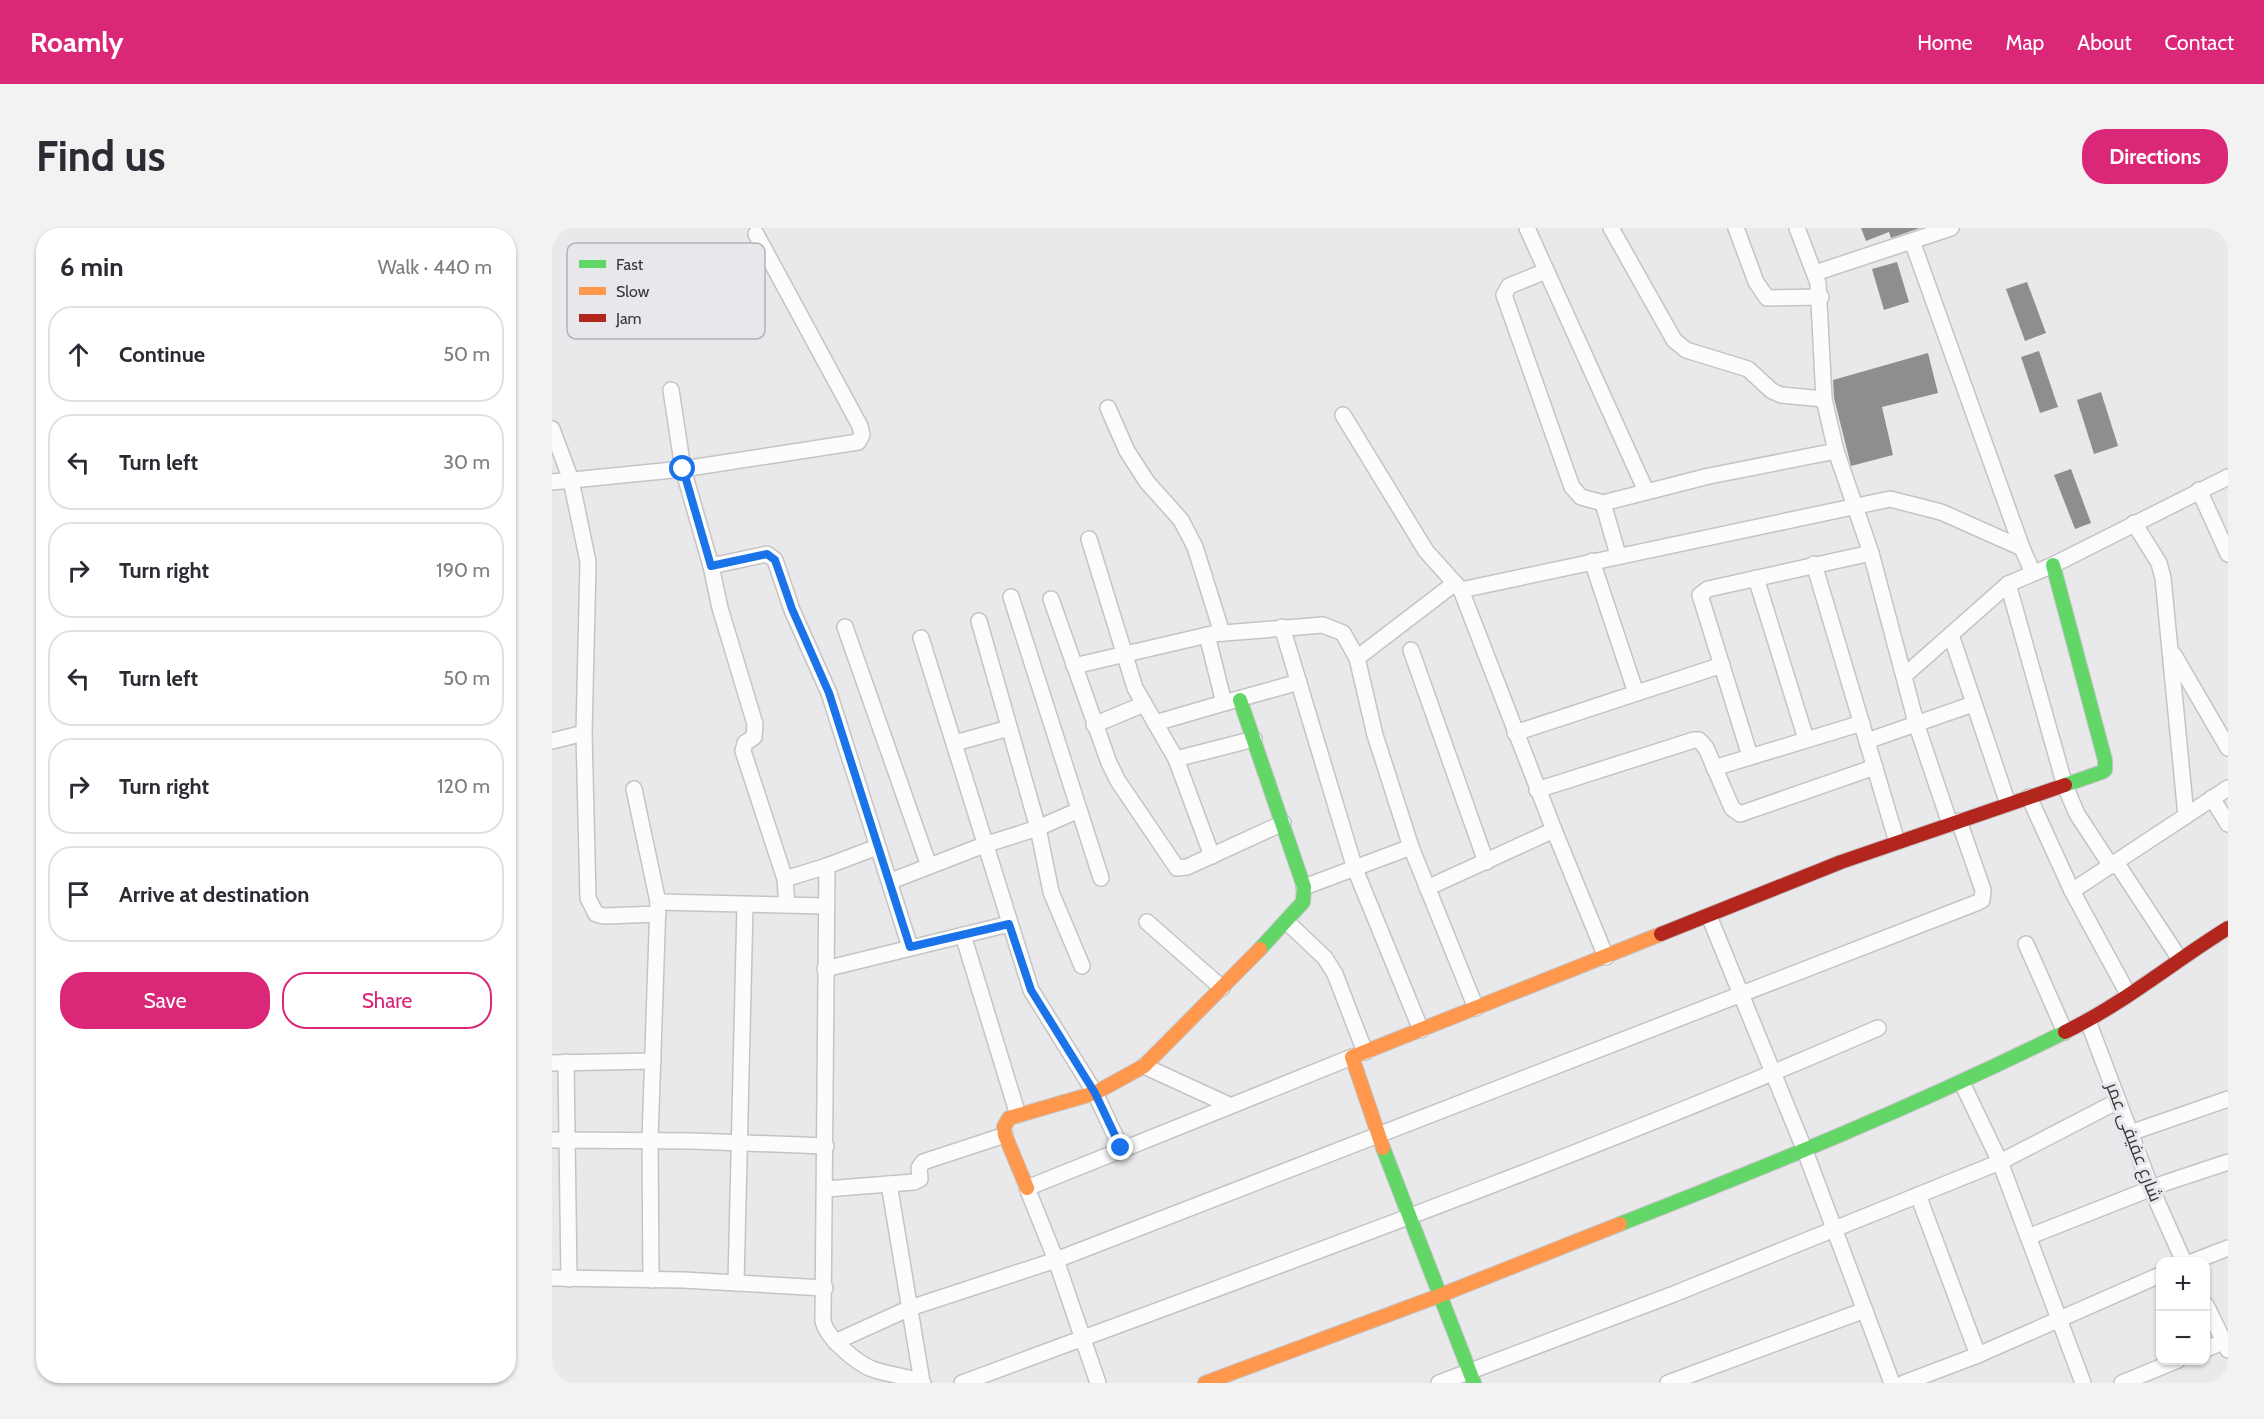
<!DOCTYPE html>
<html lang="en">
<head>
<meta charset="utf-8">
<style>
	:root { --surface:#fff; --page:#f2f2f3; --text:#2b2b33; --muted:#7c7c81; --line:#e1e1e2; --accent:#db2777 }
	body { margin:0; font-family:Cabin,Cairo,sans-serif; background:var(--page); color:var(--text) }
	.controls { position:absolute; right:18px; bottom:18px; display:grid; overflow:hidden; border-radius:12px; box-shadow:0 2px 4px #0004 }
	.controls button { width:54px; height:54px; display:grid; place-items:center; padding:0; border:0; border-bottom:2px solid var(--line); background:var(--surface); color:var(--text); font:30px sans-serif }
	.stop { position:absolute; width:18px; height:18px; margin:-14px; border:4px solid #1a73e8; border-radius:50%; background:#fff }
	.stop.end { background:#1a73e8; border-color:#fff; box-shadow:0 2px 6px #0008 }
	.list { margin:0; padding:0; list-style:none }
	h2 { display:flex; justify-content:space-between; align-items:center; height:78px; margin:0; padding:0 24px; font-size:26px }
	h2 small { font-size:20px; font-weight:400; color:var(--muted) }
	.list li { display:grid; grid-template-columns:39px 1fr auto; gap:18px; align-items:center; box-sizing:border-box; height:96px; margin:0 12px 12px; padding:0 12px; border:2px solid var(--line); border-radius:24px }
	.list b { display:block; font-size:22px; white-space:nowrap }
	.list em { font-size:20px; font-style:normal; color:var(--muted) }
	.actions { display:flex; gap:12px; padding:18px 24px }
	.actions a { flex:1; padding:14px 0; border:2px solid var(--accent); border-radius:24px; text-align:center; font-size:21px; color:var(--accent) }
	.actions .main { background:var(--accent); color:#fff }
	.icon { flex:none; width:33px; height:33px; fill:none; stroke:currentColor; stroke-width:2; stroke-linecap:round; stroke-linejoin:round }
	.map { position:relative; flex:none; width:1676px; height:1155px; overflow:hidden; border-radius:24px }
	header { display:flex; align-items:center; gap:36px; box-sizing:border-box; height:84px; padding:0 30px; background:var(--accent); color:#fff }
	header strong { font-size:28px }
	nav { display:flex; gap:33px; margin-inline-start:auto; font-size:21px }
	.intro { display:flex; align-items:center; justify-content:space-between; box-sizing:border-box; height:144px; padding:0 36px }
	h1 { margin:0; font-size:42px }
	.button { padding:15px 27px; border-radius:24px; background:var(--accent); color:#fff; font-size:21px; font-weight:700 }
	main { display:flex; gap:36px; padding:0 36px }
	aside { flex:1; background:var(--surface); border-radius:24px; box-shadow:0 2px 4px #0004 }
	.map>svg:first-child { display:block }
</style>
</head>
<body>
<header>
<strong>Roamly</strong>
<nav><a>Home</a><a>Map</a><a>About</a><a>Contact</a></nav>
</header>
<div class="intro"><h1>Find us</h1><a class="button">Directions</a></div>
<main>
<aside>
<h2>6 min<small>Walk · 440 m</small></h2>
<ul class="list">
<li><svg class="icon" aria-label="ahead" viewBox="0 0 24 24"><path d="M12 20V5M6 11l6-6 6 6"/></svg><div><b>Continue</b></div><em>50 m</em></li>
<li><svg class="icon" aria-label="left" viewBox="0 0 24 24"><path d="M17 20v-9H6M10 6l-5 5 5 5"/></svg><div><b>Turn left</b></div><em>30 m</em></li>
<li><svg class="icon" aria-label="right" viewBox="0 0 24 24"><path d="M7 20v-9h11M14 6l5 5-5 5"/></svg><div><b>Turn right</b></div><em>190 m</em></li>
<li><svg class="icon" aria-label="left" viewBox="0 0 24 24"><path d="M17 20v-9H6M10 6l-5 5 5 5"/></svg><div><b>Turn left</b></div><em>50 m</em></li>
<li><svg class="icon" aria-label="right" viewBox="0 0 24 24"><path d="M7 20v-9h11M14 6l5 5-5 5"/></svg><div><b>Turn right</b></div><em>120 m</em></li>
<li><svg class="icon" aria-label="arrive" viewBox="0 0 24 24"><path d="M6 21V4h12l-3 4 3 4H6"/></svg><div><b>Arrive at destination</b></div></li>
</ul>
<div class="actions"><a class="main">Save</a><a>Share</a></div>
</aside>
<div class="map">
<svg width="1676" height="1155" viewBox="0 0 1676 1155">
	<rect width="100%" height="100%" fill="#e9e8ea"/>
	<g fill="#8e8d8f">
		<polygon points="1309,0 1368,0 1339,10 1337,4 1314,13"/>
		<polygon points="1345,34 1357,74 1332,82 1320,41"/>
		<polygon points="1475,54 1494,105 1473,113 1454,61"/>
		<polygon points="1487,123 1506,179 1488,185 1469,129"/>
		<polygon points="1376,125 1386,165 1330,179 1341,227 1299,238 1282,170 1281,152"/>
		<polygon points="1549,164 1566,218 1542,226 1525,172"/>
		<polygon points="1519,241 1539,295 1523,301 1502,247"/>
	</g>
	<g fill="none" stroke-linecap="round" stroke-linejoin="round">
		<defs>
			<g id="street">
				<polyline points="975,0 1094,263"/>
				<polyline points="1059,0 1122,112 1134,122 1196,141 1220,163 1229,167 1272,171"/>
				<polyline points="1184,0 1204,54 1215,70 1269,69"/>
				<polyline points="1245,0 1266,55 1272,171 1284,223 1319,325 1365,498 1398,596"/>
				<polyline points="1360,13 1470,320 1481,345"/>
				<polyline points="994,43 957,58 952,67 1020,259 1029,269 1051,275"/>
				<polyline points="1263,45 1399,0"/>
				<polyline points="119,162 131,241 159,338 168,380 203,496 202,509 193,515 191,523 233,651 235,677"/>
				<polyline points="556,180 575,223 595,254 629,292 643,319 670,405"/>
				<polyline points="791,187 874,323 909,362 1002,602"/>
				<polyline points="0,201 19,252 36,334 32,505 36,670 44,686 52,688 106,686"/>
				<polyline points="0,254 131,241 306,214 310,207 308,198 204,6"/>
				<polyline points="1647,262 1676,326"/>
				<polyline points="1582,295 1607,335 1611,350 1634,588"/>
				<polyline points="537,311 583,460 624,531 660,628"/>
				<polyline points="1066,327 1051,275 1157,248 1284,223"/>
				<polyline points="1040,333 1084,465"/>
				<polyline points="1262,336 1345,614"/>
				<polyline points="159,338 215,326 223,332 240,382 277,465 358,719"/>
				<polyline points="1204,350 1254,511"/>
				<polyline points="903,355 805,430 823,507 859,619 924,780"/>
				<polyline points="1456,356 1513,558 1525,586 1559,638"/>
				<polyline points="909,362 1338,271 1389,284 1470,320"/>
				<polyline points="459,369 549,650"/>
				<polyline points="499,371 557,535 566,553 625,640 635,639 731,595"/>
				<polyline points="427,393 486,600 499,664 530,738"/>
				<polyline points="293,399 377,638"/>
				<polyline points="730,399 803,641 869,802"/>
				<polyline points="655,407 672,475 747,454"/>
				<polyline points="1399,407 1456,576"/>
				<polyline points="369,410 479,762 543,865 569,920"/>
				<polyline points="859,422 934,634"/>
				<polyline points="1622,427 1676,520"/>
				<polyline points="522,438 660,406 771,397 791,405 805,430"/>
				<polyline points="1352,448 1456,356 1501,337 1676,249"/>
				<polyline points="603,495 672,475"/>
				<polyline points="542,497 592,476"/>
				<polyline points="963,505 1170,437"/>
				<polyline points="0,513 32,505"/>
				<polyline points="1315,513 1421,476"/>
				<polyline points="403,515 457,500"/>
				<polyline points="1198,528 1148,367 1156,361 1319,325"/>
				<polyline points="624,531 702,511"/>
				<polyline points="1162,540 1310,495"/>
				<polyline points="82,561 106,674 98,912 99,1052"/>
				<polyline points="985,562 1142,512 1147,512 1154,520 1180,580 1188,586 1323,539"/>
				<polyline points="1477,569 1520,663 1576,766"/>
				<polyline points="1660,570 1676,596"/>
				<path d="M 325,619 L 275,638 L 271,1092 C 273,1109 305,1135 320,1141 C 337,1147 355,1148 371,1155"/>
				<polyline points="1564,634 1627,730"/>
				<polyline points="233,651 275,638"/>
				<polyline points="339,653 432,617 486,600 527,582"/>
				<polyline points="752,659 859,619"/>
				<polyline points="875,660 1002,602 1054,729"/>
				<polyline points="1520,663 1676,560"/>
				<polyline points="106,674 274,678"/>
				<polyline points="1157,688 1253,923 1340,1155"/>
				<polyline points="595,694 670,760"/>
				<polyline points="735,694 773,730 783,746 813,824"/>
				<polyline points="411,707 466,887"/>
				<polyline points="1474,716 1513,804"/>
				<polyline points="273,741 457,696"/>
				<polyline points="1536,793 1599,960 1632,1034"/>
				<polyline points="14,834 17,1051"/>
				<polyline points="0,835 101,833"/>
				<polyline points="592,838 677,877"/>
				<polyline points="1410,855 1448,934 1531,1155"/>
				<polyline points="1578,905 1676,871"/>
				<polyline points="0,912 140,913 274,918"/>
				<polyline points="337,956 370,1154"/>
				<polyline points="274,961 362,954 368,951 367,940 371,934 453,907"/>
				<polyline points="1366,967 1426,1127"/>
				<polyline points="1476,1009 1613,955 1676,934"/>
				<polyline points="1640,1034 1676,1020"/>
				<polyline points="0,1050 131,1052 273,1060"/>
				<polyline points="184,1055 193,678"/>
				<polyline points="1654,1077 1676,1122"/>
				<polyline points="283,1114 358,1080 504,1032 1424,675 1430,672 1431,662 1407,593"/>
				<polyline points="1654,1121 1676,1112"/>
				<path d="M 410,1155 C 717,1041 1026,930 1326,800"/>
				<polyline points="546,1155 504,1032 475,960 800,829"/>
				<polyline points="887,1155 1122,1066 1448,934 1566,873"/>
				<polyline points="1116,1155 1313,1082"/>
				<polyline points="1352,1155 1426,1127 1608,1047"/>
				<polyline points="1570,1155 1626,1132"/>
			</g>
			<g id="fast">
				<polyline points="1501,337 1553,532 1553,542 1550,544 1513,557"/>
				<polyline points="688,472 752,659 751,674 708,721"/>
				<polyline points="831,920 922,1155"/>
				<path d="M 1068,996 C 1219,937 1368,876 1513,804"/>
			</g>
			<g id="slow">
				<polyline points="831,920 800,829 1109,706"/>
				<polyline points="475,960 453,907 452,899 457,890 543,865 592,838 708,721"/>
				<polyline points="653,1155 889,1067 1068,996"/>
			</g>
			<g id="jam">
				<polyline points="1109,706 1289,634 1513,557"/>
				<path d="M 1513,804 C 1571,776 1621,734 1676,700"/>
			</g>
		</defs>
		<use href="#street" stroke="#c4c4c6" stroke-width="18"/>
		<use href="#fast" stroke="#c4c4c6" stroke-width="16"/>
		<use href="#slow" stroke="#c4c4c6" stroke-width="16"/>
		<use href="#jam" stroke="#c4c4c6" stroke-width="16"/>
		<use href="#street" stroke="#fcfcfc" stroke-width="15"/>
		<use href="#fast" stroke="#63d668" stroke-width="14"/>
		<use href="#slow" stroke="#ff974d" stroke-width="14"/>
		<use href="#jam" stroke="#b3261e" stroke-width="14"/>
	</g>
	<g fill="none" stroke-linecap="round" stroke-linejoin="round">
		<polyline stroke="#1a73e8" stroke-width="8" points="131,241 159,338 215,326 223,332 240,381 277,465 358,719 457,696 479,762 543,865 569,920"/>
	</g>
	<g text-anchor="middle" stroke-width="6" stroke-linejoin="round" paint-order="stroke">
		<g font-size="18" fill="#38383a" stroke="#e8e7eb">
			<text transform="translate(1582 914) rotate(69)" y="6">شارع عفيفى عمر</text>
		</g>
	</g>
	<rect x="15" y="15" width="198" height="96" rx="9" fill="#e8e7eb" stroke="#b3b2b6" stroke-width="1.5"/>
	<rect x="27" y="32" width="27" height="8" fill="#63d668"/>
	<rect x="27" y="59" width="27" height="8" fill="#ff974d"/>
	<rect x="27" y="86" width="27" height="8" fill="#b3261e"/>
	<g font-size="16" fill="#38383a">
		<text x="64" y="42">Fast</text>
		<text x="64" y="69">Slow</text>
		<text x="64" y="96">Jam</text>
	</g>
</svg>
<div class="controls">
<button>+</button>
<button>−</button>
</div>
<div class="stop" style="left:131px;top:241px"></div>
<div class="stop end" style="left:569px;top:920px"></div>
</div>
</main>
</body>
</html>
